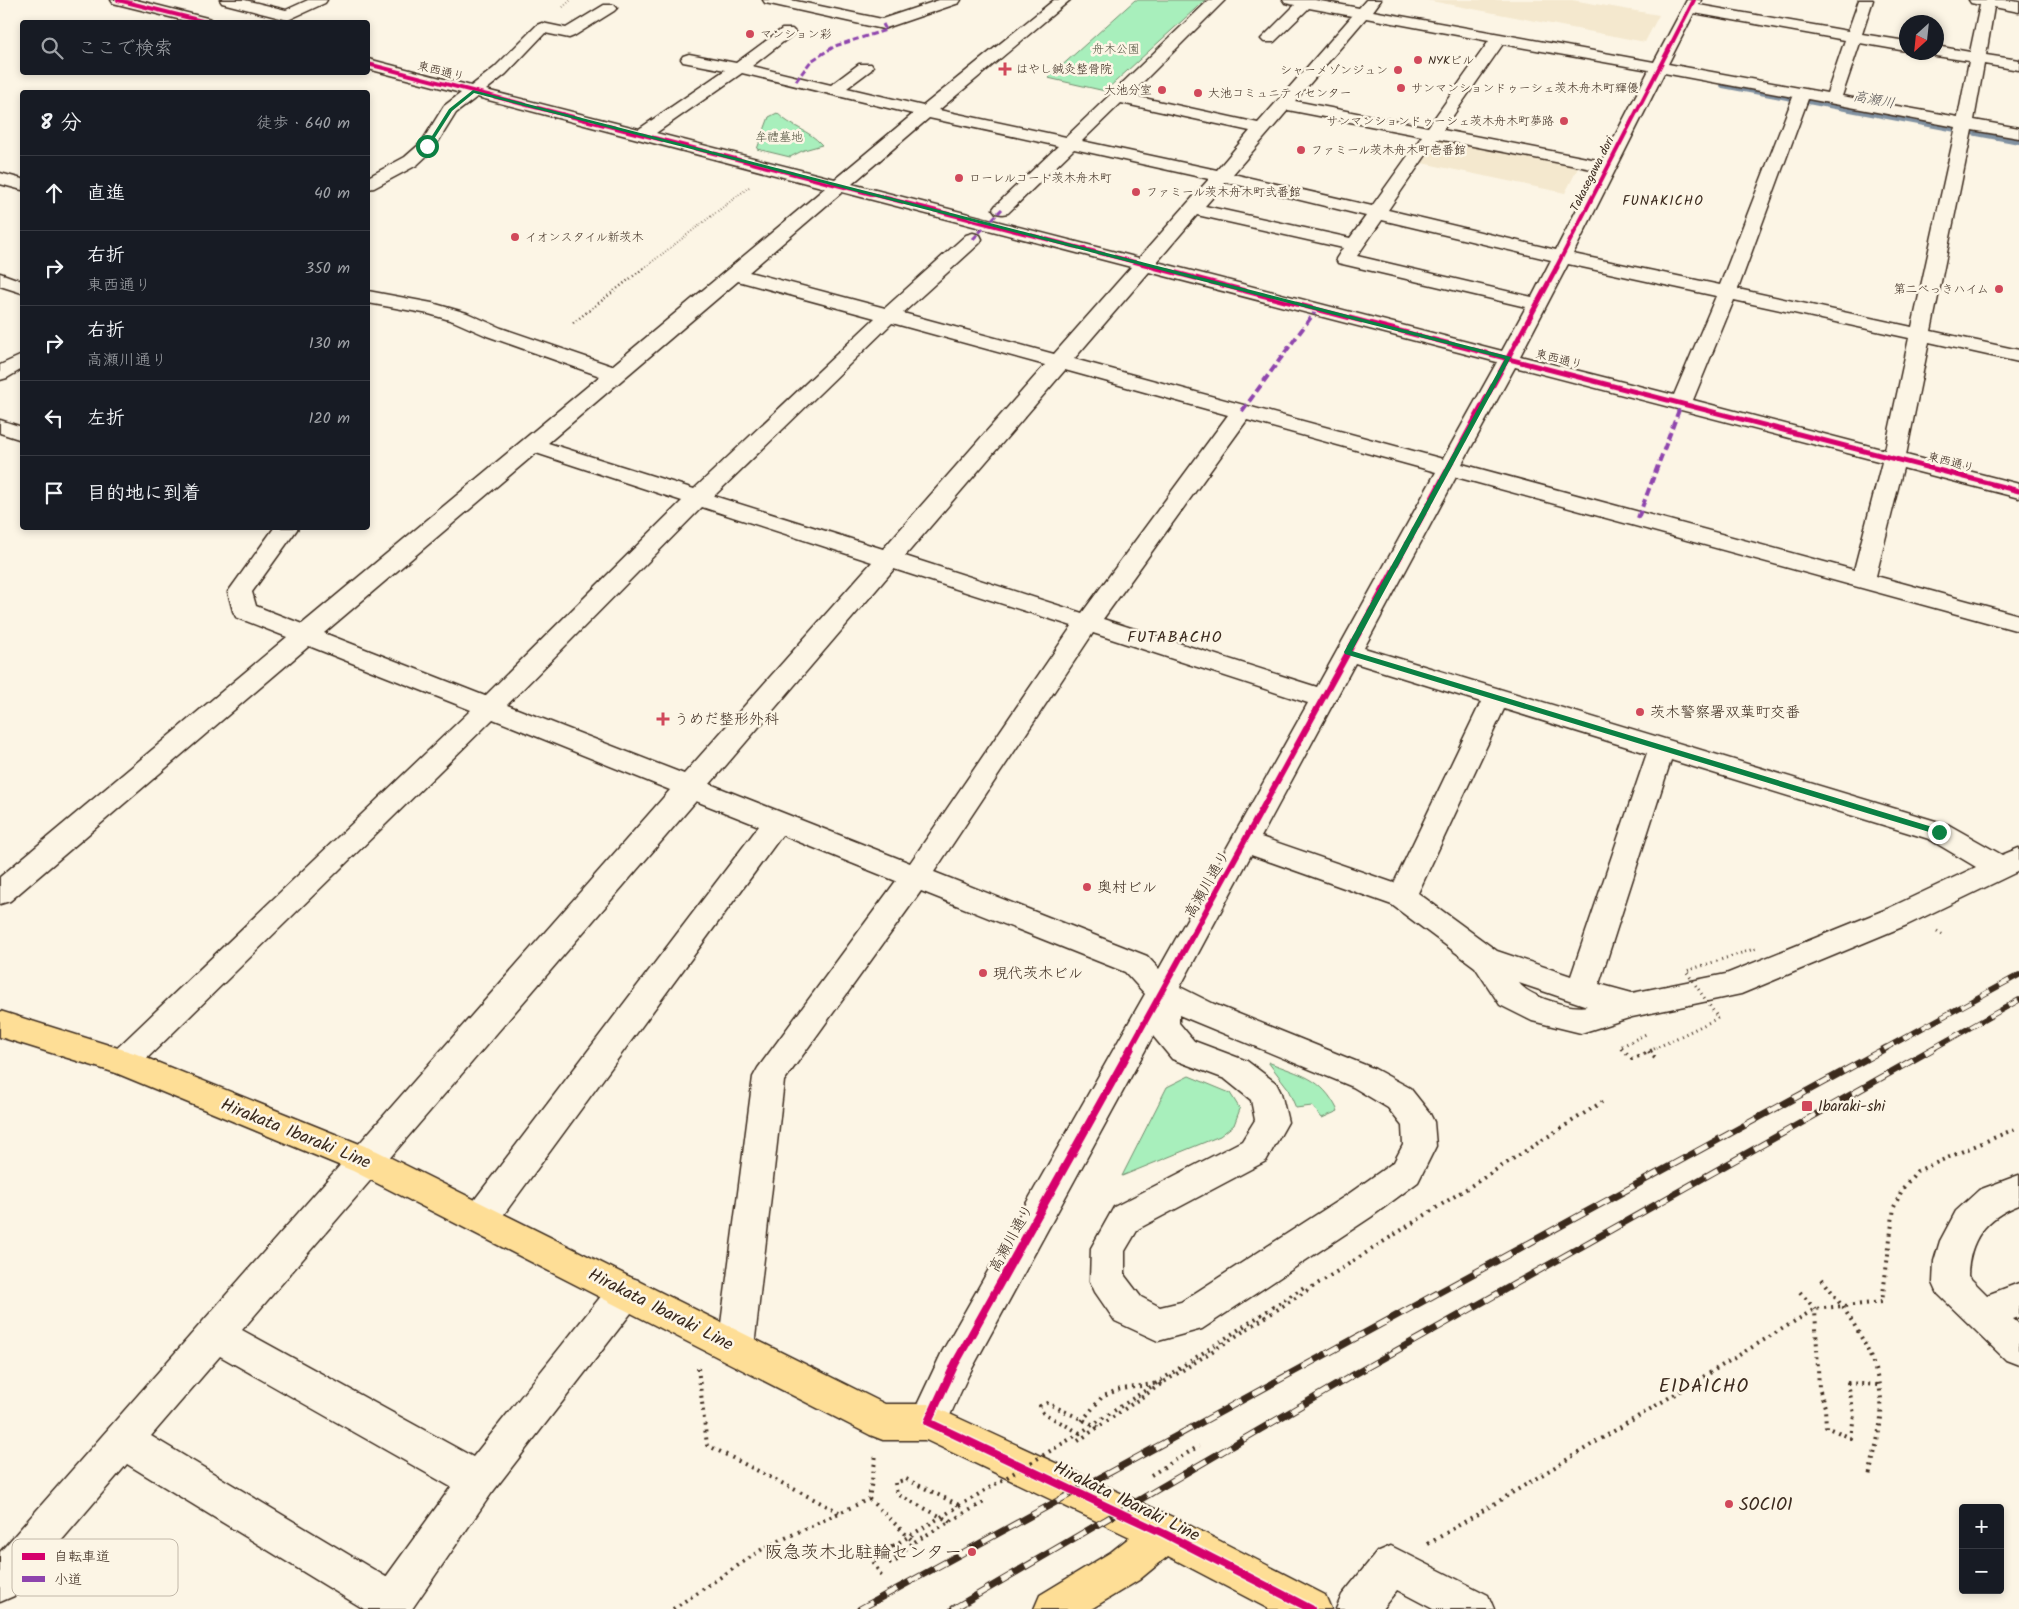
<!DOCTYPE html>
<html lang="ja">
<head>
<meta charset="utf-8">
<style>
	:root { --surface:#171b24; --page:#242831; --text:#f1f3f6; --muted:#9ea1a6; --line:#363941 }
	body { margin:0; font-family:Kalam,"Klee One",sans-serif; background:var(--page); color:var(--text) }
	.controls { position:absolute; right:15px; bottom:15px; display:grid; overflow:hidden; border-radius:5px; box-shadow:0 2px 8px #0003 }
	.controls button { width:45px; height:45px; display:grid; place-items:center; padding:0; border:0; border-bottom:1px solid var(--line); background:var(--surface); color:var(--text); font:25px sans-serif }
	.compass { position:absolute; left:1899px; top:15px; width:45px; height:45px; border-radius:50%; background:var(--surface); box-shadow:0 2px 8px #0003; rotate:207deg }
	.stop { position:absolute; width:15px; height:15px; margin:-11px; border:4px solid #0b8043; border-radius:50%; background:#fff }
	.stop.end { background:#0b8043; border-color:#fff; box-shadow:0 1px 5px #0008 }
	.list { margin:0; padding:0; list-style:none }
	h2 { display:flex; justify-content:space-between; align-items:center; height:65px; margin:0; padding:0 20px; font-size:21px }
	h2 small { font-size:16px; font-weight:400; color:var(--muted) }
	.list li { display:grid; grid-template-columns:32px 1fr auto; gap:15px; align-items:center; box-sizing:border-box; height:75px; padding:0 20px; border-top:1px solid var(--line) }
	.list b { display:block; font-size:19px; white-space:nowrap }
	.list p { margin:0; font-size:16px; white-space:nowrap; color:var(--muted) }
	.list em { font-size:16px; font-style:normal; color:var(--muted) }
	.icon { flex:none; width:28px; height:28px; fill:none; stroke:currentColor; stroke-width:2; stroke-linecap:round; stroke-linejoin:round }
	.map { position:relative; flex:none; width:2019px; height:1609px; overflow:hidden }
	.search { position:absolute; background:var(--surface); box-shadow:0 2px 8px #0003; left:20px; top:20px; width:350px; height:55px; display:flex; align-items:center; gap:12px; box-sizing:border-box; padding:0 18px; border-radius:5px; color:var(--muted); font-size:19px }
	.panel { position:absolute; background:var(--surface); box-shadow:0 2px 8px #0003; left:20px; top:90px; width:350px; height:440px; border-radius:5px }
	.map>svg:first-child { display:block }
</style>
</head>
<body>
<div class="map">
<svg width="2019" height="1609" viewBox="0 0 2019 1609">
	<rect width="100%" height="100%" fill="#fcf5e5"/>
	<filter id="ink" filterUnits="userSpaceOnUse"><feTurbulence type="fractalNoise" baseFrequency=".02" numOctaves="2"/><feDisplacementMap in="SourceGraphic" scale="10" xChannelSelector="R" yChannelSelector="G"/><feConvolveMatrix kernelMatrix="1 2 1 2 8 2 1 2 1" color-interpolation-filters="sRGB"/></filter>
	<g filter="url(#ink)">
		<g fill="#f4e8ce">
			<polygon points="1426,0 1572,0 1659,15 1645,42"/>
			<polygon points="1434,138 1569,163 1578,168 1565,193 1417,162"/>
		</g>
		<g fill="#a8efbc" stroke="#728c6d">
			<polygon points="1135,0 1205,0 1105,91 1048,78"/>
			<path d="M 777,113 C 792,128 808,129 822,145 L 804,150 L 790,157 L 757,149 L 769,117 Z"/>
			<path d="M 1268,1062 C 1300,1075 1322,1077 1338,1111 L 1322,1118 L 1312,1106 L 1296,1108 L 1287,1087 Z"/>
			<polygon points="1189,1076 1230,1093 1240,1109 1234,1125 1220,1136 1122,1176 1167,1087"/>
		</g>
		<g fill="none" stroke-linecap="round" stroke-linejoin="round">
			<polyline stroke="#8091a1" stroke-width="6" points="1723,85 2019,141"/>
			<defs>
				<g id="minor">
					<polygon points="111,0 136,0 211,19 214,22 190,22 113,3"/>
					<polygon points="220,0 245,0 286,10 308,0 327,0 325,3 288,20 222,3"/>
					<polygon points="763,0 791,0 882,19 939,0 961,0 959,3 883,29 770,4 765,3"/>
					<path d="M 1054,0 L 1070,0 L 939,110 L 1066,137 L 1209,0 L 1225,0 L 1130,95 L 1258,123 L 1352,16 L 1309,8 L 1274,42 L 1264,42 L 1261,39 L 1295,5 L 1285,3 L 1283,0 L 1315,0 L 1359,8 L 1366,0 L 1381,0 L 1373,11 L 1654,62 L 1687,0 L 1701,0 L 1699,5 L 1848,31 L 1859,0 L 1873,0 L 1862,34 L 1906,41 L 1906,51 L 1860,43 L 1842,96 L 1958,117 L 1969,61 L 1936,56 L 1929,52 L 1936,52 L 1936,46 L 1970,52 L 1980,5 L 1971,3 L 1969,0 L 2004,0 L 2019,2 L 2019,12 L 1994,7 L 1986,55 L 2019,60 L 2019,70 L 1984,64 L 1974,120 L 2019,128 L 2019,138 L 1972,130 L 1931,331 L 2019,350 L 2019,362 L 1929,342 L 1906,455 L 2019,484 L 2019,498 L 1903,468 L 1876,576 L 2019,615 L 2019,631 L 1456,477 L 1364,648 L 1949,825 L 2002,855 L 2019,848 L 2019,871 L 1907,925 L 1741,994 L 1632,1017 L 1581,1033 L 1532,1021 L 1500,1005 L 1475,967 L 1392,905 L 1251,855 L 1180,987 L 1214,1004 L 1375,1069 L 1410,1088 L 1429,1112 L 1434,1122 L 1436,1146 L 1418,1182 L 1371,1217 L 1202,1329 L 1158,1341 L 1115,1321 L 1095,1292 L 1090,1281 L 1091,1248 L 1114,1207 L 1242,1141 L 1255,1120 L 1251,1100 L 1225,1079 L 1172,1059 L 1153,1036 L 968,1376 L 941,1435 L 928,1440 L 915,1435 L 909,1422 L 942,1352 L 1145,994 L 1125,972 L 921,891 L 784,1081 L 754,1347 L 749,1359 L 736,1364 L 723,1359 L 718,1347 L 753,1077 L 758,1068 L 896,881 L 782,835 L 493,1229 L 481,1233 L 469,1229 L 464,1218 L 469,1207 L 759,826 L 696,801 L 242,1330 L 473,1457 L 614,1280 L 626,1276 L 638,1280 L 644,1292 L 638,1304 L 491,1494 L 412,1609 L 364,1609 L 127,1464 L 14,1596 L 0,1602 L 0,1552 L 670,790 L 493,719 L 134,1071 L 123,1075 L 112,1071 L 107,1062 L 112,1053 L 471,710 L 309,646 L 10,901 L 0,904 L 0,877 L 287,637 L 236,617 L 233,611 L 228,592 L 274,528 L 298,528 L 252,592 L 256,606 L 302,624 L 600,376 L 487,336 L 453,321 L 429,314 L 368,303 L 368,291 L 432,303 L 467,313 L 501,328 L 612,366 L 825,188 L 477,97 L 456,113 L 433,150 L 417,165 L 374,188 L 368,189 L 368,177 L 405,157 L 421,143 L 444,106 L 461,93 L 368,69 L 368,59 L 471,86 L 494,68 L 537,25 L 542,23 L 566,28 L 604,5 L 614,5 L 617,8 L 614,11 L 574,36 L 569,38 L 545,33 L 506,74 L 486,90 L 639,129 L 725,70 L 683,62 L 681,59 L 683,56 L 689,54 L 736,63 L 782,29 L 792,29 L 795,32 L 792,35 L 752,66 L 831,85 L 859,64 L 871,64 L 873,67 L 871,70 L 847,88 L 923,106 ZM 1694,13 L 1845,40 L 1827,93 L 1668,64 ZM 1366,18 L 1489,41 L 1428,127 L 1295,101 ZM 1503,44 L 1649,70 L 1602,161 L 1443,130 ZM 742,73 L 913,114 L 835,179 L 656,133 ZM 1664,73 L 1793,97 L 1720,285 L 1573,254 ZM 1808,99 L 1956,127 L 1912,327 L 1738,289 ZM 1121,103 L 1250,131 L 1217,170 L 1082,141 ZM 1288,110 L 1422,136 L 1372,206 L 1233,174 ZM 929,118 L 1058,146 L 996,205 L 993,209 L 996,213 L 1002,214 L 1008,213 L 1074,149 L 1209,179 L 1139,258 L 852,184 ZM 1437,139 L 1597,170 L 1556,250 L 1388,210 ZM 1226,182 L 1366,216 L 1350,238 L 1205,206 ZM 842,192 L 1131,267 L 1054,354 L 903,313 L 980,243 L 982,239 L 980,235 L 973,233 L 966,235 L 885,308 L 749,272 ZM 1197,215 L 1343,248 L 1336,259 L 1338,263 L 1526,307 L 1502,351 L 1157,262 ZM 1382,220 L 1551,260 L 1532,297 L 1357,256 ZM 1568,264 L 1716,296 L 1674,395 L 1520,356 ZM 1149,272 L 1497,362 L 1443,459 L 1074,359 ZM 738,281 L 875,318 L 694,489 L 548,443 ZM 1734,300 L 1909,338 L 1885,450 L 1693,400 ZM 892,323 L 1045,365 L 883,549 L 714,496 ZM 1515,367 L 1882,462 L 1854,570 L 1462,464 ZM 1065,370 L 1228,415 L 1082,613 L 905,556 ZM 1247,420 L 1436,472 L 1317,687 L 1103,619 ZM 536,453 L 682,501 L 485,696 L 324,633 ZM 702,507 L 872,562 L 684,774 L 507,705 ZM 894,569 L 1072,626 L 910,863 L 710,784 ZM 1093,633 L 1308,703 L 1159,969 L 1147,956 L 934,872 ZM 1355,663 L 1481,702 L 1394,883 L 1261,837 ZM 1504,709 L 1647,753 L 1571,976 L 1497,951 L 1418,893 ZM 1671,760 L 1929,839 L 1976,867 L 1887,909 L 1726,974 L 1632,993 L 1599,984 ZM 1519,983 L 1587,1006 C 1571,1010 1528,996 1519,983 ZM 1179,1015 L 1353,1087 L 1388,1108 L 1402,1126 L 1403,1145 L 1394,1162 L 1347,1195 L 1181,1302 L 1160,1307 L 1141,1297 L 1125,1276 L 1125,1251 L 1138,1229 L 1266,1161 L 1288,1122 L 1281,1093 L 1276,1083 L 1247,1061 L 1194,1041 L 1179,1023 ZM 220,1356 L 451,1487 L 386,1577 L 151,1436 Z"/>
					<polygon points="0,173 22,179 22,190 0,184"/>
					<polygon points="0,273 22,281 22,293 0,286"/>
					<polygon points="22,355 22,369 7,378 0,380 0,365"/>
					<polygon points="0,420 22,427 22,440 0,433"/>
					<path d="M 2019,1175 L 2019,1205 C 1985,1218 1969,1240 1968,1276 L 1987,1295 L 2019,1283 L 2019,1317 L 2013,1319 L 2019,1324 L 2019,1365 L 2006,1360 L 1938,1294 L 1933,1283 L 1934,1261 L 1940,1241 L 1956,1211 L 1979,1190 Z"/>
					<polygon points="1391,1546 1488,1595 1494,1609 1433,1609 1397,1590 1382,1609 1336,1609 1342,1595 1377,1552"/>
				</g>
				<polygon id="major" points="0,1011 134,1053 377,1151 885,1404 928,1404 1179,1520 1325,1595 1331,1609 1269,1609 1168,1556 1139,1580 1091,1609 1034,1609 1040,1595 1111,1552 1130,1537 926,1440 883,1440 870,1435 353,1171 116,1073 0,1037"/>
			</defs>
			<use href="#minor" stroke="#3b2a1e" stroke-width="3"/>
			<use href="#major" stroke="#3b2a1e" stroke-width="3"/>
			<g stroke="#3b2a1e" stroke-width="2" stroke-dasharray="0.5 2.5" stroke-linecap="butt">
				<polyline points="563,7 571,0"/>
				<polyline points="644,268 749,187"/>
			</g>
			<polyline stroke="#3b2a1e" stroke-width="2.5" stroke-dasharray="1 3" stroke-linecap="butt" points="573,323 645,267"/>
			<g stroke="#3b2a1e" stroke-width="3" stroke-dasharray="1 4" stroke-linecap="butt">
				<polyline points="1937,931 1943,935"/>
				<polyline points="1622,1049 1620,1047 1646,1034"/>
			</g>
			<g stroke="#3b2a1e" stroke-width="4" stroke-dasharray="2 5" stroke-linecap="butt">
				<polyline points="1621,1048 1632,1059 1644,1054"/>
				<polyline points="1648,1052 1655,1058"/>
				<polyline points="1800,1292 1815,1309 1819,1388 1825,1407 1826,1427 1851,1438 1854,1414 1848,1383 1878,1385"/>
				<polyline points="698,1368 707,1445 839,1512"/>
				<polyline points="1082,1421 1102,1397 1117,1390 1164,1382"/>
				<polyline points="1080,1433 1043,1413 1040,1406 1047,1403 1098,1427"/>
				<polyline points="1078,1441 1164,1382 1602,1102"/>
				<polyline points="1151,1475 1199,1446"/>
				<polyline points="869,1499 914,1542 984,1502"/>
				<polyline points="951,1522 897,1494 895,1483 906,1479 961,1506"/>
				<polyline points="1428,1544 1815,1309 1882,1302 1894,1207 1903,1188 1917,1171 2019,1127"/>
				<polyline points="889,1563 914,1542"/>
				<polyline points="881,1576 872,1559 893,1546"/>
				<polyline points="673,1609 764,1548 869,1499 876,1455"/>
			</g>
			<use href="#minor" fill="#fcf5e5" fill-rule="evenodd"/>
			<use href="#major" fill="#fede96" fill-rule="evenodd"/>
			<defs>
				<g id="rail-far1">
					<polyline points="1884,1049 2019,975"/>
					<polyline points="1932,1049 2019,1000"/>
				</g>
				<g id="rail">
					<polyline points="860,1609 1886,1048"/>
					<polyline points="953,1609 1355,1374 1934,1048"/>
				</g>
			</defs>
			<use href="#rail-far1" stroke="#3b2a1e" stroke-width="5.5"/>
			<use href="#rail" stroke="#3b2a1e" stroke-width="7"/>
			<use href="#rail-far1" stroke="#fcf5e5" stroke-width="4" stroke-dasharray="11" stroke-linecap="butt"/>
			<use href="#rail" stroke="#fcf5e5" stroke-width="5" stroke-dasharray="14" stroke-linecap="butt"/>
			<polyline stroke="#3b2a1e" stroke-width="3" stroke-dasharray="1 4" stroke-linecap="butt" points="1654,1049 1718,1018 1686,971 1757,948"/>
			<g stroke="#3b2a1e" stroke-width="4" stroke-dasharray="2 5" stroke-linecap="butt">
				<polyline points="1644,1054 1657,1048"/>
				<path d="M 1822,1279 C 1852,1318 1885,1365 1881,1417 C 1879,1437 1873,1457 1869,1477"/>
				<polyline points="889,1563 901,1559 893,1546 1080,1433 1307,1285"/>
			</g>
			<g stroke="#8e44ad" stroke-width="3" stroke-dasharray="6 3" stroke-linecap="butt">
				<polyline points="796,81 811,61 835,46 886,30 883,24"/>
				<polyline points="973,239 1002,209"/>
			</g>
			<g stroke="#8e44ad" stroke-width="4" stroke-dasharray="8 4" stroke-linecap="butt">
				<polyline points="1242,411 1317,309"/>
				<polyline points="1638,518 1682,402"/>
			</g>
			<defs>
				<g id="cycleway-far3">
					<polyline points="118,0 206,22"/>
					<polyline points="368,64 1158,268"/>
					<polyline points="1556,268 1694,0"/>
				</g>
				<g id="cycleway-far2">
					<polyline points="1153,267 2019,491"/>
					<polyline points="1371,611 1557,267"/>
				</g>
				<polyline id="cycleway-far1" points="1130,1049 1372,609"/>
				<polyline id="cycleway" points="1131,1048 955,1364 928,1422 1165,1534 1311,1609"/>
			</defs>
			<use href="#cycleway-far3" stroke="#fcf5e5" stroke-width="5.5"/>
			<use href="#cycleway-far2" stroke="#fcf5e5" stroke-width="8"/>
			<use href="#cycleway-far1" stroke="#fcf5e5" stroke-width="9"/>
			<use href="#cycleway" stroke="#fcf5e5" stroke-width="11"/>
			<use href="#cycleway-far3" stroke="#d6006c" stroke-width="4"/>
			<use href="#cycleway-far2" stroke="#d6006c" stroke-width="5"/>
			<use href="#cycleway-far1" stroke="#d6006c" stroke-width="6"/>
			<use href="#cycleway" stroke="#d6006c" stroke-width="8"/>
		</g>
	</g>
	<polygon fill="#0b8043" points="473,90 1511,357 1352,651 1939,829 1944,832 1939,835 1345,654 1344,652 1505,359 474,93 452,111 429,147 425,147 449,109"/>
	<g fill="#d1495b" stroke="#fcf5e5" stroke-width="2">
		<circle cx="750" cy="34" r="5"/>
		<circle cx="1418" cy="60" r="5"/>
		<path d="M1002.5 61.5h5v5h5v5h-5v5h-5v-5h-5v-5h5z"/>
		<circle cx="1398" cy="70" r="5"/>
		<circle cx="1401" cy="88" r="5"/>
		<circle cx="1162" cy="90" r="5"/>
		<circle cx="1198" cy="93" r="5"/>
		<circle cx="1564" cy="121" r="5"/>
		<circle cx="1301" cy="150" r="5"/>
		<circle cx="959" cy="178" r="5"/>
		<circle cx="1136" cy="192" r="5"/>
		<circle cx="515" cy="237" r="5"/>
		<circle cx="1999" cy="289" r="5"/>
		<circle cx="1640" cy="712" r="5"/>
		<path d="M660.5 711.5h5v5h5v5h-5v5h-5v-5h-5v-5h5z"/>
		<circle cx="1087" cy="887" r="5"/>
		<circle cx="983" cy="973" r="5"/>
		<rect x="1801" y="1100" width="12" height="12" rx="2.5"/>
		<circle cx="1729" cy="1504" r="5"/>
		<circle cx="972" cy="1552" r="5"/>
	</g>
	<g text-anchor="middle" stroke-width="5" stroke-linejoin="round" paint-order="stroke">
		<g font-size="12" fill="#3b2a1e" stroke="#fcf5e5" text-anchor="start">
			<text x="760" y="38">マンション彩</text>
			<text x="1428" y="64">NYKビル</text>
			<text x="1016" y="73">はやし鍼灸整骨院</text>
			<text x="1388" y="74" text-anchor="end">シャーメゾンジュン</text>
			<text x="1411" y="92">サンマンションドゥーシェ茨木舟木町輝優</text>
			<text x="1152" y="94" text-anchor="end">大池分室</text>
			<text x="1208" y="97">大池コミュニティセンター</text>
			<text x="1554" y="125" text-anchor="end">サンマンションドゥーシェ茨木舟木町夢路</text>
			<text x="1311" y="154">ファミール茨木舟木町壱番館</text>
			<text x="969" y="182">ローレルコート茨木舟木町</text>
			<text x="1146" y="196">ファミール茨木舟木町弐番館</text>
			<text x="525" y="241">イオンスタイル新茨木</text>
			<text x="1989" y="293" text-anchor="end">第二べっきハイム</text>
		</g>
		<g font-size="12" fill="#51513e" stroke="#fcf5e5">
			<text x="1116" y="53">舟木公園</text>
			<text x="779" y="141">牟禮墓地</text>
		</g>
		<g font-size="12" fill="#3b2a1e" stroke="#fcf5e5">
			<text transform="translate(441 71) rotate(14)" y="4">東西通り</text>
			<text transform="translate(1592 174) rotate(-63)" y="4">Takasegawa dori</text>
			<text transform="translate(1559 359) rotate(14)" y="4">東西通り</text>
			<text transform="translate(1951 462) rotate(15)" y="4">東西通り</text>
		</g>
		<g font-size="14" font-style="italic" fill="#585555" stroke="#fcf5e5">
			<text transform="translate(1874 99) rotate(11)" y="5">高瀬川</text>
		</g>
		<g font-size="14" letter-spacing="1" fill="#3b2a1e" stroke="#fcf5e5">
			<text x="1663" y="205">FUNAKICHO</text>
		</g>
		<g font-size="15" fill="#3b2a1e" stroke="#fcf5e5" text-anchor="start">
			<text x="1650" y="717">茨木警察署双葉町交番</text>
			<text x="674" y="724">うめだ整形外科</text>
			<text x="1097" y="892">奥村ビル</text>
			<text x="993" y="978">現代茨木ビル</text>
			<text x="1818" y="1111">Ibaraki-shi</text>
		</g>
		<g font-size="15" fill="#3b2a1e" stroke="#fcf5e5">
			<text transform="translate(1207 884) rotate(-60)" y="5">高瀬川通り</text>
			<text transform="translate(1011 1238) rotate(-61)" y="5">高瀬川通り</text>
		</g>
		<g font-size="16" letter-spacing="1" fill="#3b2a1e" stroke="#fcf5e5">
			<text x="1175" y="642">FUTABACHO</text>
		</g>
		<g font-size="18" fill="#3b2a1e" stroke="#fcf5e5">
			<text transform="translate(296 1133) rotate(22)" y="6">Hirakata Ibaraki Line</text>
			<text transform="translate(661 1309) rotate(27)" y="6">Hirakata Ibaraki Line</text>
			<text transform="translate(1127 1501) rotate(26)" y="6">Hirakata Ibaraki Line</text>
		</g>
		<g font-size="18" fill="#3b2a1e" stroke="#fcf5e5" text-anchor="start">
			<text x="1739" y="1510">SOCIO1</text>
			<text x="962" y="1558" text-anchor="end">阪急茨木北駐輪センター</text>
		</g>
		<g font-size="19" letter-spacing="1" fill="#3b2a1e" stroke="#fcf5e5">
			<text x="1704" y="1392">EIDAICHO</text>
		</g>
	</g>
	<rect x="12" y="1539" width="166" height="57" rx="8" fill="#fcf5e5" stroke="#c2b8a9" stroke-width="1"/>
	<rect x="22" y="1553" width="23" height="7" fill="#d6006c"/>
	<rect x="22" y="1576" width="23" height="6" fill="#8e44ad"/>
	<g font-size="14" fill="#3b2a1e">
		<text x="54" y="1561">自転車道</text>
		<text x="54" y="1584">小道</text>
	</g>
</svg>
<div class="controls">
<button>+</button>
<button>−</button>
</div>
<svg class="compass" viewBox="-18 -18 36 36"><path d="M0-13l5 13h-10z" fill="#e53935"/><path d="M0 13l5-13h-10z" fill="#9ea1a6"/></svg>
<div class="stop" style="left:427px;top:146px"></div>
<div class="stop end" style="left:1939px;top:832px"></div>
<div class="search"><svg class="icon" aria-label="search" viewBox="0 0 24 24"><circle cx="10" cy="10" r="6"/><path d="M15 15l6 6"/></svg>ここで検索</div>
<section class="panel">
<h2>8 分<small>徒歩 · 640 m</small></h2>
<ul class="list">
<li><svg class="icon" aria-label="ahead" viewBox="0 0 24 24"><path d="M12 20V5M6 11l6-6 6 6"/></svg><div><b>直進</b></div><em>40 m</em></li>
<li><svg class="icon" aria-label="right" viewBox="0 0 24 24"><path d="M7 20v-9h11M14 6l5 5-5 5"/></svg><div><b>右折</b><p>東西通り</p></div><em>350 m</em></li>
<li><svg class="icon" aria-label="right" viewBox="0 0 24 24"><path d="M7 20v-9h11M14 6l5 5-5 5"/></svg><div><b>右折</b><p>高瀬川通り</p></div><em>130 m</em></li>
<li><svg class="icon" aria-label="left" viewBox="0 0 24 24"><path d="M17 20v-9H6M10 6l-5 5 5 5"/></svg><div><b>左折</b></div><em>120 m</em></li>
<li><svg class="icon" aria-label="arrive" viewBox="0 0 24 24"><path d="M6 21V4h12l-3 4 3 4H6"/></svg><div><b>目的地に到着</b></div></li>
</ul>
</section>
</div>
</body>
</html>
